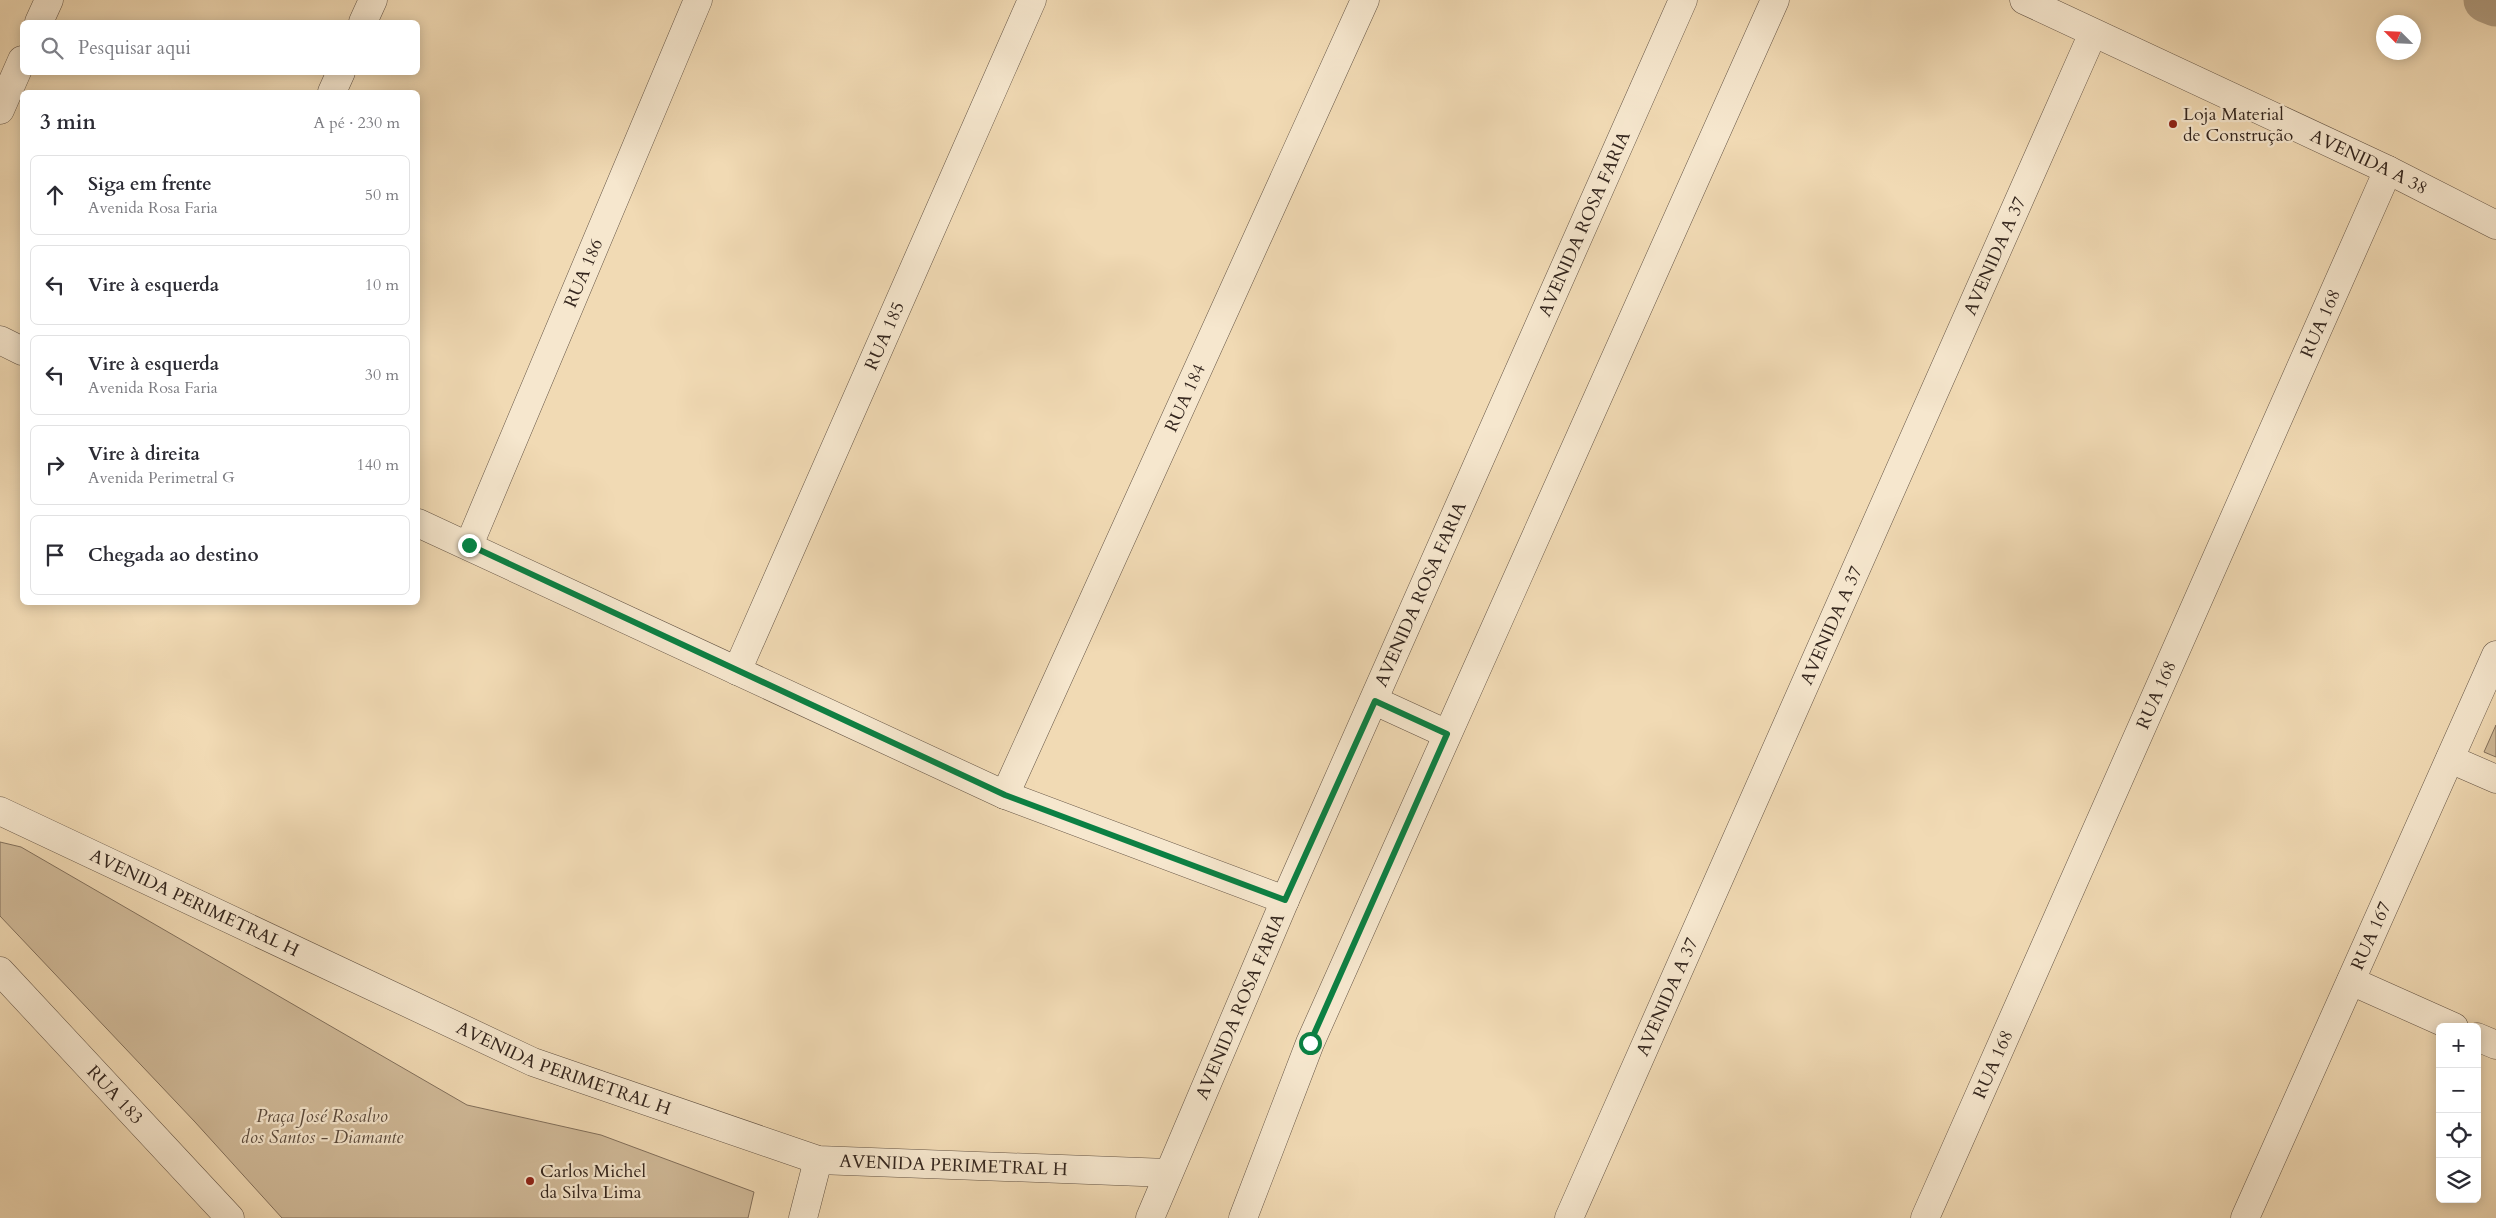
<!DOCTYPE html>
<html lang="pt">
<head>
<meta charset="utf-8">
<style>
	:root { --surface:#fff; --page:#f2f2f3; --text:#2b2b33; --muted:#7c7c81; --line:#e1e1e2 }
	body { margin:0; font-family:Cardo,serif; background:var(--page); color:var(--text) }
	.controls { position:absolute; right:15px; bottom:15px; display:grid; overflow:hidden; border-radius:8px; box-shadow:0 2px 12px #0003 }
	.controls button { width:45px; height:45px; display:grid; place-items:center; padding:0; border:0; border-bottom:1px solid var(--line); background:var(--surface); color:var(--text); font:25px sans-serif }
	.compass { position:absolute; left:2376px; top:15px; width:45px; height:45px; border-radius:50%; background:var(--surface); box-shadow:0 2px 12px #0003; rotate:294deg }
	.stop { position:absolute; width:15px; height:15px; margin:-11px; border:4px solid #0b8043; border-radius:50%; background:#fff }
	.stop.end { background:#0b8043; border-color:#fff; box-shadow:0 1px 5px #0008 }
	.list { margin:0; padding:0; list-style:none }
	h2 { display:flex; justify-content:space-between; align-items:center; height:65px; margin:0; padding:0 20px; font-size:21px }
	h2 small { font-size:16px; font-weight:400; color:var(--muted) }
	.list li { display:grid; grid-template-columns:32px 1fr auto; gap:15px; align-items:center; box-sizing:border-box; height:80px; margin:0 10px 10px; padding:0 10px; border:1px solid var(--line); border-radius:8px }
	.list b { display:block; font-size:19px; white-space:nowrap }
	.list p { margin:0; font-size:16px; white-space:nowrap; color:var(--muted) }
	.list em { font-size:16px; font-style:normal; color:var(--muted) }
	.icon { flex:none; width:28px; height:28px; fill:none; stroke:currentColor; stroke-width:2; stroke-linecap:round; stroke-linejoin:round }
	.map { position:relative; flex:none; width:2496px; height:1218px; overflow:hidden }
	.search { position:absolute; background:var(--surface); box-shadow:0 2px 12px #0003; left:20px; top:20px; width:400px; height:55px; display:flex; align-items:center; gap:12px; box-sizing:border-box; padding:0 18px; border-radius:8px; color:var(--muted); font-size:19px }
	.panel { position:absolute; background:var(--surface); box-shadow:0 2px 12px #0003; left:20px; top:90px; width:400px; height:515px; border-radius:8px }
	.map>svg:first-child { display:block }
</style>
</head>
<body>
<div class="map">
<svg width="2496" height="1218" viewBox="0 0 2496 1218">
	<rect width="100%" height="100%" fill="#f1dab4"/>
	<filter id="stains"><feTurbulence type="fractalNoise" baseFrequency=".004" numOctaves="4"/><feColorMatrix values="0 0 0 0 .2 0 0 0 0 .09 0 0 0 0 .02 0 0 0 .5 -.17"/></filter>
	<radialGradient id="worn" r=".72"><stop offset=".6" stop-color="#630" stop-opacity="0"/><stop offset="1" stop-color="#630" stop-opacity=".3"/></radialGradient>
	<g fill="#d1bb9a" stroke="#82705c">
		<polygon points="2496,725 2496,757 2484,752"/>
		<polygon points="0,842 21,847 467,1105 601,1135 754,1192 748,1218 282,1218 195,1122 0,916"/>
	</g>
	<g fill="none" stroke-linecap="round" stroke-linejoin="round">
		<polyline stroke="#b19d81" stroke-width="45" points="2486,0 2496,4"/>
		<defs>
			<polyline id="pedestrian" points="2450,759 2496,779"/>
			<g id="minor">
				<path id="s1" d="M 2024,0 L 2388,170 L 2496,225"/>
				<polyline points="39,22 49,0"/>
				<polyline points="363,22 373,0"/>
				<polyline points="332,92 341,72"/>
				<polyline points="0,110 22,60"/>
				<polyline points="0,340 22,351"/>
				<polyline points="418,523 1005,795 1285,900"/>
				<path id="s2" d="M 469,545 L 698,0"/>
				<path id="s3" d="M 737,671 L 1032,0"/>
				<path id="s4" d="M 1005,795 L 1365,0"/>
				<path id="s5" d="M 0,811 L 533,1062 L 818,1160 L 1168,1173"/>
				<path id="s6" d="M 0,971 L 230,1218"/>
				<polyline points="2351,981 2454,1027"/>
				<polyline points="2477,1037 2496,1045"/>
				<polyline points="803,1218 818,1160"/>
				<path id="s7" d="M 1569,1218 L 2093,33"/>
				<path id="s8" d="M 1925,1218 L 2388,170"/>
				<path id="s9" d="M 2245,1218 L 2496,655"/>
			</g>
			<g id="tertiary">
				<polyline points="1375,701 1447,734"/>
				<path id="s10" d="M 1150,1218 L 1285,900 L 1683,0"/>
				<polyline points="1243,1218 1310,1043 1775,0"/>
			</g>
		</defs>
		<use href="#pedestrian" stroke="#635344" stroke-width="29"/>
		<use href="#minor" stroke="#635344" stroke-width="29"/>
		<use href="#tertiary" stroke="#635344" stroke-width="29"/>
		<use href="#pedestrian" stroke="#f6e7ce" stroke-width="28"/>
		<use href="#minor" stroke="#f6e7ce" stroke-width="28"/>
		<use href="#tertiary" stroke="#f6e7ce" stroke-width="28"/>
	</g>
	<g fill="none" stroke-linecap="round" stroke-linejoin="round">
		<polyline stroke="#0b8043" stroke-width="6" points="469,545 1005,795 1285,900 1375,701 1447,734 1310,1043"/>
	</g>
	<g fill="#8f2418" stroke="#f6e7ce" stroke-width="2">
		<circle cx="2173" cy="124" r="5"/>
		<circle cx="530" cy="1181" r="5"/>
	</g>
	<g text-anchor="middle" stroke-width="4.5" stroke-linejoin="round" paint-order="stroke">
		<g font-size="18" fill="#34261e" stroke="#f6e7ce" text-anchor="start">
			<text x="2183" y="120">Loja Material<tspan x="2183" dy="21">de Construção</tspan></text>
			<text x="540" y="1177">Carlos Michel<tspan x="540" dy="21">da Silva Lima</tspan></text>
		</g>
		<g font-size="18" fill="#34261e" stroke="#f6e7ce">
			<text dy="6" stroke="none"><textPath href="#s1" startOffset="381">AVENIDA A 38</textPath></text>
			<text dy="6" stroke="none"><textPath href="#s10" startOffset="1085">AVENIDA ROSA FARIA</textPath></text>
			<text dy="6" stroke="none"><textPath href="#s7" startOffset="1052">AVENIDA A 37</textPath></text>
			<text dy="6" stroke="none"><textPath href="#s2" startOffset="295">RUA 186</textPath></text>
			<text dy="6" stroke="none"><textPath href="#s8" startOffset="978">RUA 168</textPath></text>
			<text dy="6" stroke="none"><textPath href="#s3" startOffset="366">RUA 185</textPath></text>
			<text dy="6" stroke="none"><textPath href="#s4" startOffset="436">RUA 184</textPath></text>
			<text dy="6" stroke="none"><textPath href="#s10" startOffset="680">AVENIDA ROSA FARIA</textPath></text>
			<text dy="6" stroke="none"><textPath href="#s7" startOffset="648">AVENIDA A 37</textPath></text>
			<text dy="6" stroke="none"><textPath href="#s8" startOffset="572">RUA 168</textPath></text>
			<text dy="6" stroke="none"><textPath href="#s5" startOffset="215">AVENIDA PERIMETRAL H</textPath></text>
			<text dy="6" stroke="none"><textPath href="#s9" startOffset="309">RUA 167</textPath></text>
			<text dy="6" stroke="none"><textPath href="#s7" startOffset="242">AVENIDA A 37</textPath></text>
			<text dy="6" stroke="none"><textPath href="#s10" startOffset="230">AVENIDA ROSA FARIA</textPath></text>
			<text dy="6" stroke="none"><textPath href="#s8" startOffset="168">RUA 168</textPath></text>
			<text dy="6" stroke="none"><textPath href="#s5" startOffset="620">AVENIDA PERIMETRAL H</textPath></text>
			<text dy="6" stroke="none"><textPath href="#s6" startOffset="169">RUA 183</textPath></text>
			<text dy="6" stroke="none"><textPath href="#s5" startOffset="1026">AVENIDA PERIMETRAL H</textPath></text>
		</g>
		<g font-size="18" font-style="italic" fill="#5b4b3d" stroke="#f6e7ce">
			<text x="322" y="1122">Praça José Rosalvo<tspan x="322" dy="21">dos Santos - Diamante</tspan></text>
		</g>
	</g>
	<rect width="100%" height="100%" filter="url(#stains)"/>
	<rect width="100%" height="100%" fill="url(#worn)"/>
</svg>
<div class="controls">
<button>+</button>
<button>−</button>
<button><svg class="icon" aria-label="locate" viewBox="0 0 24 24"><circle cx="12" cy="12" r="6"/><path d="M12 2v4M12 18v4M2 12h4M18 12h4"/></svg></button>
<button><svg class="icon" aria-label="layers" viewBox="0 0 24 24"><path d="M12 4l9 5-9 5-9-5zM3 14l9 5 9-5"/></svg></button>
</div>
<svg class="compass" viewBox="-18 -18 36 36"><path d="M0-13l5 13h-10z" fill="#e53935"/><path d="M0 13l5-13h-10z" fill="#7c7c81"/></svg>
<div class="stop" style="left:1310px;top:1043px"></div>
<div class="stop end" style="left:469px;top:545px"></div>
<div class="search"><svg class="icon" aria-label="search" viewBox="0 0 24 24"><circle cx="10" cy="10" r="6"/><path d="M15 15l6 6"/></svg>Pesquisar aqui</div>
<section class="panel">
<h2>3 min<small>A pé · 230 m</small></h2>
<ul class="list">
<li><svg class="icon" aria-label="ahead" viewBox="0 0 24 24"><path d="M12 20V5M6 11l6-6 6 6"/></svg><div><b>Siga em frente</b><p>Avenida Rosa Faria</p></div><em>50 m</em></li>
<li><svg class="icon" aria-label="left" viewBox="0 0 24 24"><path d="M17 20v-9H6M10 6l-5 5 5 5"/></svg><div><b>Vire à esquerda</b></div><em>10 m</em></li>
<li><svg class="icon" aria-label="left" viewBox="0 0 24 24"><path d="M17 20v-9H6M10 6l-5 5 5 5"/></svg><div><b>Vire à esquerda</b><p>Avenida Rosa Faria</p></div><em>30 m</em></li>
<li><svg class="icon" aria-label="right" viewBox="0 0 24 24"><path d="M7 20v-9h11M14 6l5 5-5 5"/></svg><div><b>Vire à direita</b><p>Avenida Perimetral G</p></div><em>140 m</em></li>
<li><svg class="icon" aria-label="arrive" viewBox="0 0 24 24"><path d="M6 21V4h12l-3 4 3 4H6"/></svg><div><b>Chegada ao destino</b></div></li>
</ul>
</section>
</div>
</body>
</html>
